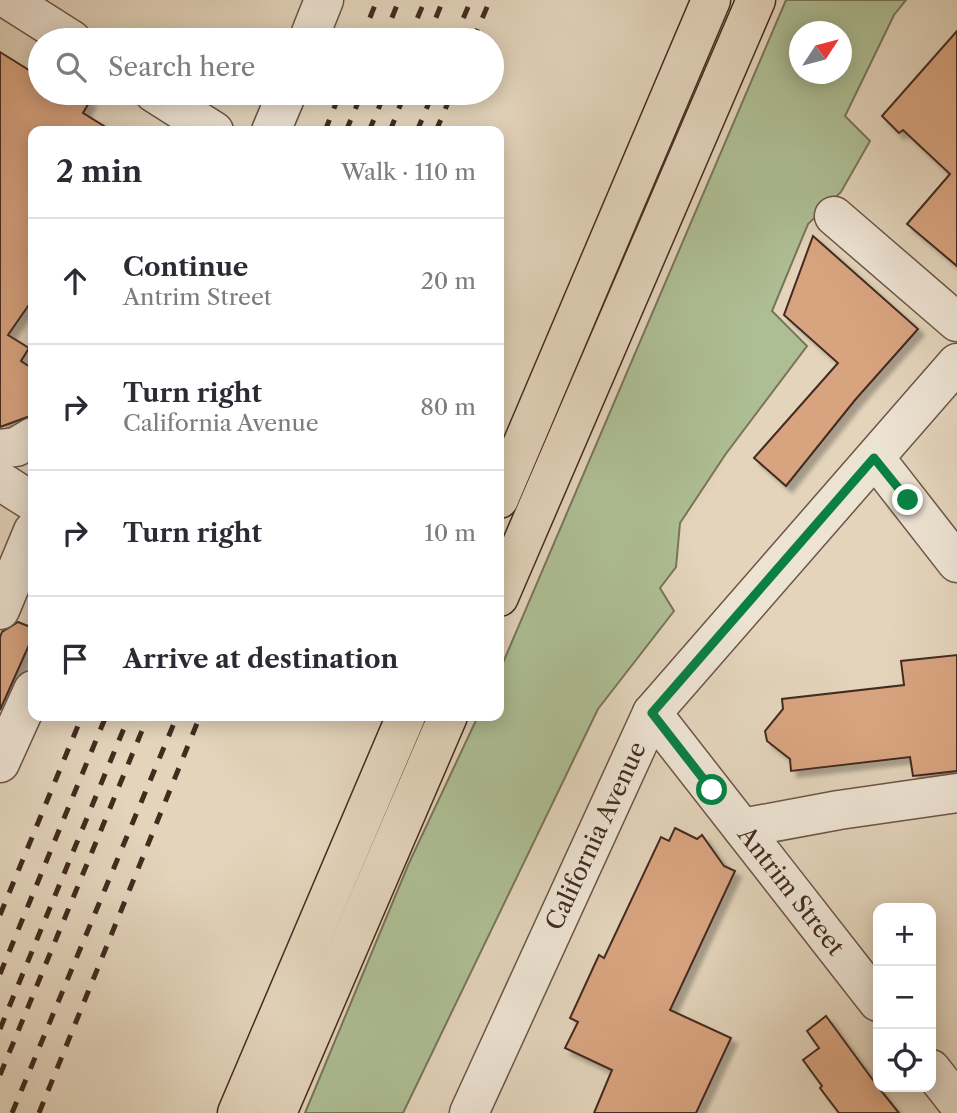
<!DOCTYPE html>
<html lang="en">
<head>
<meta charset="utf-8">
<style>
	:root { --surface:#fff; --page:#f7f7f7; --text:#2b2b33; --muted:#7c7c81; --line:#e1e1e2 }
	body { margin:0; font-family:"Libre Caslon Text",serif; background:var(--page); color:var(--text) }
	.controls { position:absolute; right:21px; bottom:21px; display:grid; overflow:hidden; border-radius:14px; box-shadow:0 4px 18px #0003 }
	.controls button { width:63px; height:63px; display:grid; place-items:center; padding:0; border:0; border-bottom:2px solid var(--line); background:var(--surface); color:var(--text); font:35px sans-serif }
	.compass { position:absolute; left:789px; top:21px; width:63px; height:63px; border-radius:50%; background:var(--surface); box-shadow:0 4px 18px #0003; rotate:54deg }
	.stop { position:absolute; width:21px; height:21px; margin:-16px; border:5px solid #0b8043; border-radius:50%; background:#fff }
	.stop.end { background:#0b8043; border-color:#fff; box-shadow:0 2px 7px #0008 }
	.list { margin:0; padding:0; list-style:none }
	h2 { display:flex; justify-content:space-between; align-items:center; height:91px; margin:0; padding:0 28px; font-size:30px }
	h2 small { font-size:23px; font-weight:400; color:var(--muted) }
	.list li { display:grid; grid-template-columns:46px 1fr auto; gap:21px; align-items:center; box-sizing:border-box; height:126px; padding:0 28px; border-top:2px solid var(--line) }
	.list b { display:block; font-size:26px; white-space:nowrap }
	.list p { margin:0; font-size:23px; white-space:nowrap; color:var(--muted) }
	.list em { font-size:23px; font-style:normal; color:var(--muted) }
	.icon { flex:none; width:38px; height:38px; fill:none; stroke:currentColor; stroke-width:2; stroke-linecap:round; stroke-linejoin:round }
	.map { position:relative; flex:none; width:957px; height:1113px; overflow:hidden }
	.search { position:absolute; background:var(--surface); box-shadow:0 4px 18px #0003; left:28px; top:28px; width:476px; height:77px; display:flex; align-items:center; gap:18px; box-sizing:border-box; padding:0 24px; border-radius:38px; color:var(--muted); font-size:26px }
	.panel { position:absolute; background:var(--surface); box-shadow:0 4px 18px #0003; left:28px; top:126px; width:476px; height:595px; border-radius:14px }
	.map>svg:first-child { display:block }
</style>
</head>
<body>
<div class="map">
<svg width="957" height="1113" viewBox="0 0 957 1113">
	<defs>
		<filter id="shadow"><feDropShadow dx="6" dy="6" stdDeviation="2" flood-color="#0004"/></filter>
	</defs>
	<rect width="100%" height="100%" fill="#e3d4bb"/>
	<filter id="stains"><feTurbulence type="fractalNoise" baseFrequency=".00286" numOctaves="4"/><feColorMatrix values="0 0 0 0 .2 0 0 0 0 .09 0 0 0 0 .02 0 0 0 .5 -.17"/></filter>
	<radialGradient id="worn" r=".72"><stop offset=".6" stop-color="#630" stop-opacity="0"/><stop offset="1" stop-color="#630" stop-opacity=".3"/></radialGradient>
	<path fill="#aebe94" stroke="#79745a" stroke-width="2" fill-rule="evenodd" d="M 786,0 L 906,0 L 894,15 L 845,116 L 870,141 L 841,192 L 808,224 L 772,311 L 807,346 L 725,455 L 680,523 L 676,567 L 660,588 L 674,611 L 598,709 L 403,1113 L 305,1113 L 409,863 L 478,716 L 499,716 L 499,672 ZM 800,32 L 842,32 L 842,74 L 800,74 Z"/>
	<g fill="#d8a480" stroke="#442b20" stroke-width="2" filter="url(#shadow)">
		<polygon points="957,31 957,266 907,224 950,174 903,130 899,133 882,116"/>
		<polygon points="0,52 40,77 40,93 77,93 90,101 83,113 112,131 33,131 33,299 8,335 29,348 21,361 33,369 33,415 0,427"/>
		<polygon points="813,236 918,329 855,400 786,486 754,458 838,363 784,315"/>
		<polygon points="18,622 33,628 33,636 0,710 0,637 2,632"/>
		<polygon points="957,655 957,771 913,776 910,757 791,771 790,759 767,741 765,731 783,709 782,699 904,685 901,661"/>
		<polygon points="675,828 697,839 702,835 724,866 735,871 670,1010 731,1038 696,1113 594,1113 612,1070 565,1048 578,1022 570,1018 599,955 604,958 661,837 669,841"/>
		<polygon points="826,1016 878,1087 899,1113 839,1113 820,1088 822,1086 803,1060 819,1048 807,1031"/>
	</g>
	<g fill="none" stroke-linecap="round" stroke-linejoin="round">
		<defs>
			<g id="minor">
				<polyline points="9,0 72,40"/>
				<polyline points="308,40 324,0"/>
				<polyline points="154,93 214,131"/>
				<polyline points="271,131 287,93"/>
				<polyline points="834,216 957,322"/>
				<polyline points="0,449 16,447 33,437"/>
				<polyline points="875,458 957,563"/>
				<polyline points="0,481 33,502"/>
				<polyline points="0,610 33,531"/>
				<polyline points="652,713 878,1002"/>
				<polyline points="0,763 33,690"/>
				<polyline points="742,828 839,810 957,793"/>
				<polyline points="931,1069 957,1102"/>
				<polyline points="469,1113 652,713 957,363"/>
			</g>
			<g id="highway">
				<polyline points="499,499 711,0"/>
				<polyline points="499,597 756,0"/>
				<polyline points="237,1113 406,716"/>
				<polyline points="277,1113 448,716"/>
			</g>
		</defs>
		<use href="#minor" stroke="#6c5547" stroke-width="41"/>
		<use href="#highway" stroke="#442b20" stroke-width="41"/>
		<use href="#minor" stroke="#ede3d3" stroke-width="38"/>
		<use href="#highway" stroke="#e3d4bb" stroke-width="38"/>
		<g stroke="#442b20" stroke-width="5" stroke-dasharray="12 12" stroke-linecap="butt">
			<polyline points="361,40 377,0"/>
			<polyline points="383,40 399,0"/>
			<polyline points="408,40 425,0"/>
			<polyline points="427,40 443,0"/>
			<polyline points="454,40 471,0"/>
			<polyline points="473,40 490,0"/>
			<polyline points="325,131 340,93"/>
			<polyline points="346,131 362,93"/>
			<polyline points="369,131 385,93"/>
			<polyline points="390,131 405,93"/>
			<polyline points="417,131 433,93"/>
			<polyline points="436,131 452,93"/>
			<polyline points="0,915 82,716"/>
			<polyline points="0,974 106,716"/>
			<polyline points="0,1029 129,716"/>
			<polyline points="0,1075 148,716"/>
			<polyline points="12,1113 177,716"/>
			<polyline points="39,1113 200,716"/>
		</g>
	</g>
	<g fill="none" stroke-linecap="round" stroke-linejoin="round">
		<polyline stroke="#0b8043" stroke-width="9" points="712,790 652,713 874,458 908,500"/>
	</g>
	<g text-anchor="middle" stroke-width="7" stroke-linejoin="round" paint-order="stroke">
		<g font-size="24" fill="#442b20" stroke="#ede3d3">
			<text transform="translate(596 836) rotate(-65)" y="8">California Avenue</text>
			<text transform="translate(791 891) rotate(52)" y="8">Antrim Street</text>
		</g>
	</g>
	<rect width="100%" height="100%" filter="url(#stains)"/>
	<rect width="100%" height="100%" fill="url(#worn)"/>
</svg>
<div class="controls">
<button>+</button>
<button>−</button>
<button><svg class="icon" aria-label="locate" viewBox="0 0 24 24"><circle cx="12" cy="12" r="6"/><path d="M12 2v4M12 18v4M2 12h4M18 12h4"/></svg></button>
</div>
<svg class="compass" viewBox="-18 -18 36 36"><path d="M0-13l5 13h-10z" fill="#e53935"/><path d="M0 13l5-13h-10z" fill="#7c7c81"/></svg>
<div class="stop" style="left:712px;top:790px"></div>
<div class="stop end" style="left:908px;top:500px"></div>
<div class="search"><svg class="icon" aria-label="search" viewBox="0 0 24 24"><circle cx="10" cy="10" r="6"/><path d="M15 15l6 6"/></svg>Search here</div>
<section class="panel">
<h2>2 min<small>Walk · 110 m</small></h2>
<ul class="list">
<li><svg class="icon" aria-label="ahead" viewBox="0 0 24 24"><path d="M12 20V5M6 11l6-6 6 6"/></svg><div><b>Continue</b><p>Antrim Street</p></div><em>20 m</em></li>
<li><svg class="icon" aria-label="right" viewBox="0 0 24 24"><path d="M7 20v-9h11M14 6l5 5-5 5"/></svg><div><b>Turn right</b><p>California Avenue</p></div><em>80 m</em></li>
<li><svg class="icon" aria-label="right" viewBox="0 0 24 24"><path d="M7 20v-9h11M14 6l5 5-5 5"/></svg><div><b>Turn right</b></div><em>10 m</em></li>
<li><svg class="icon" aria-label="arrive" viewBox="0 0 24 24"><path d="M6 21V4h12l-3 4 3 4H6"/></svg><div><b>Arrive at destination</b></div></li>
</ul>
</section>
</div>
</body>
</html>
